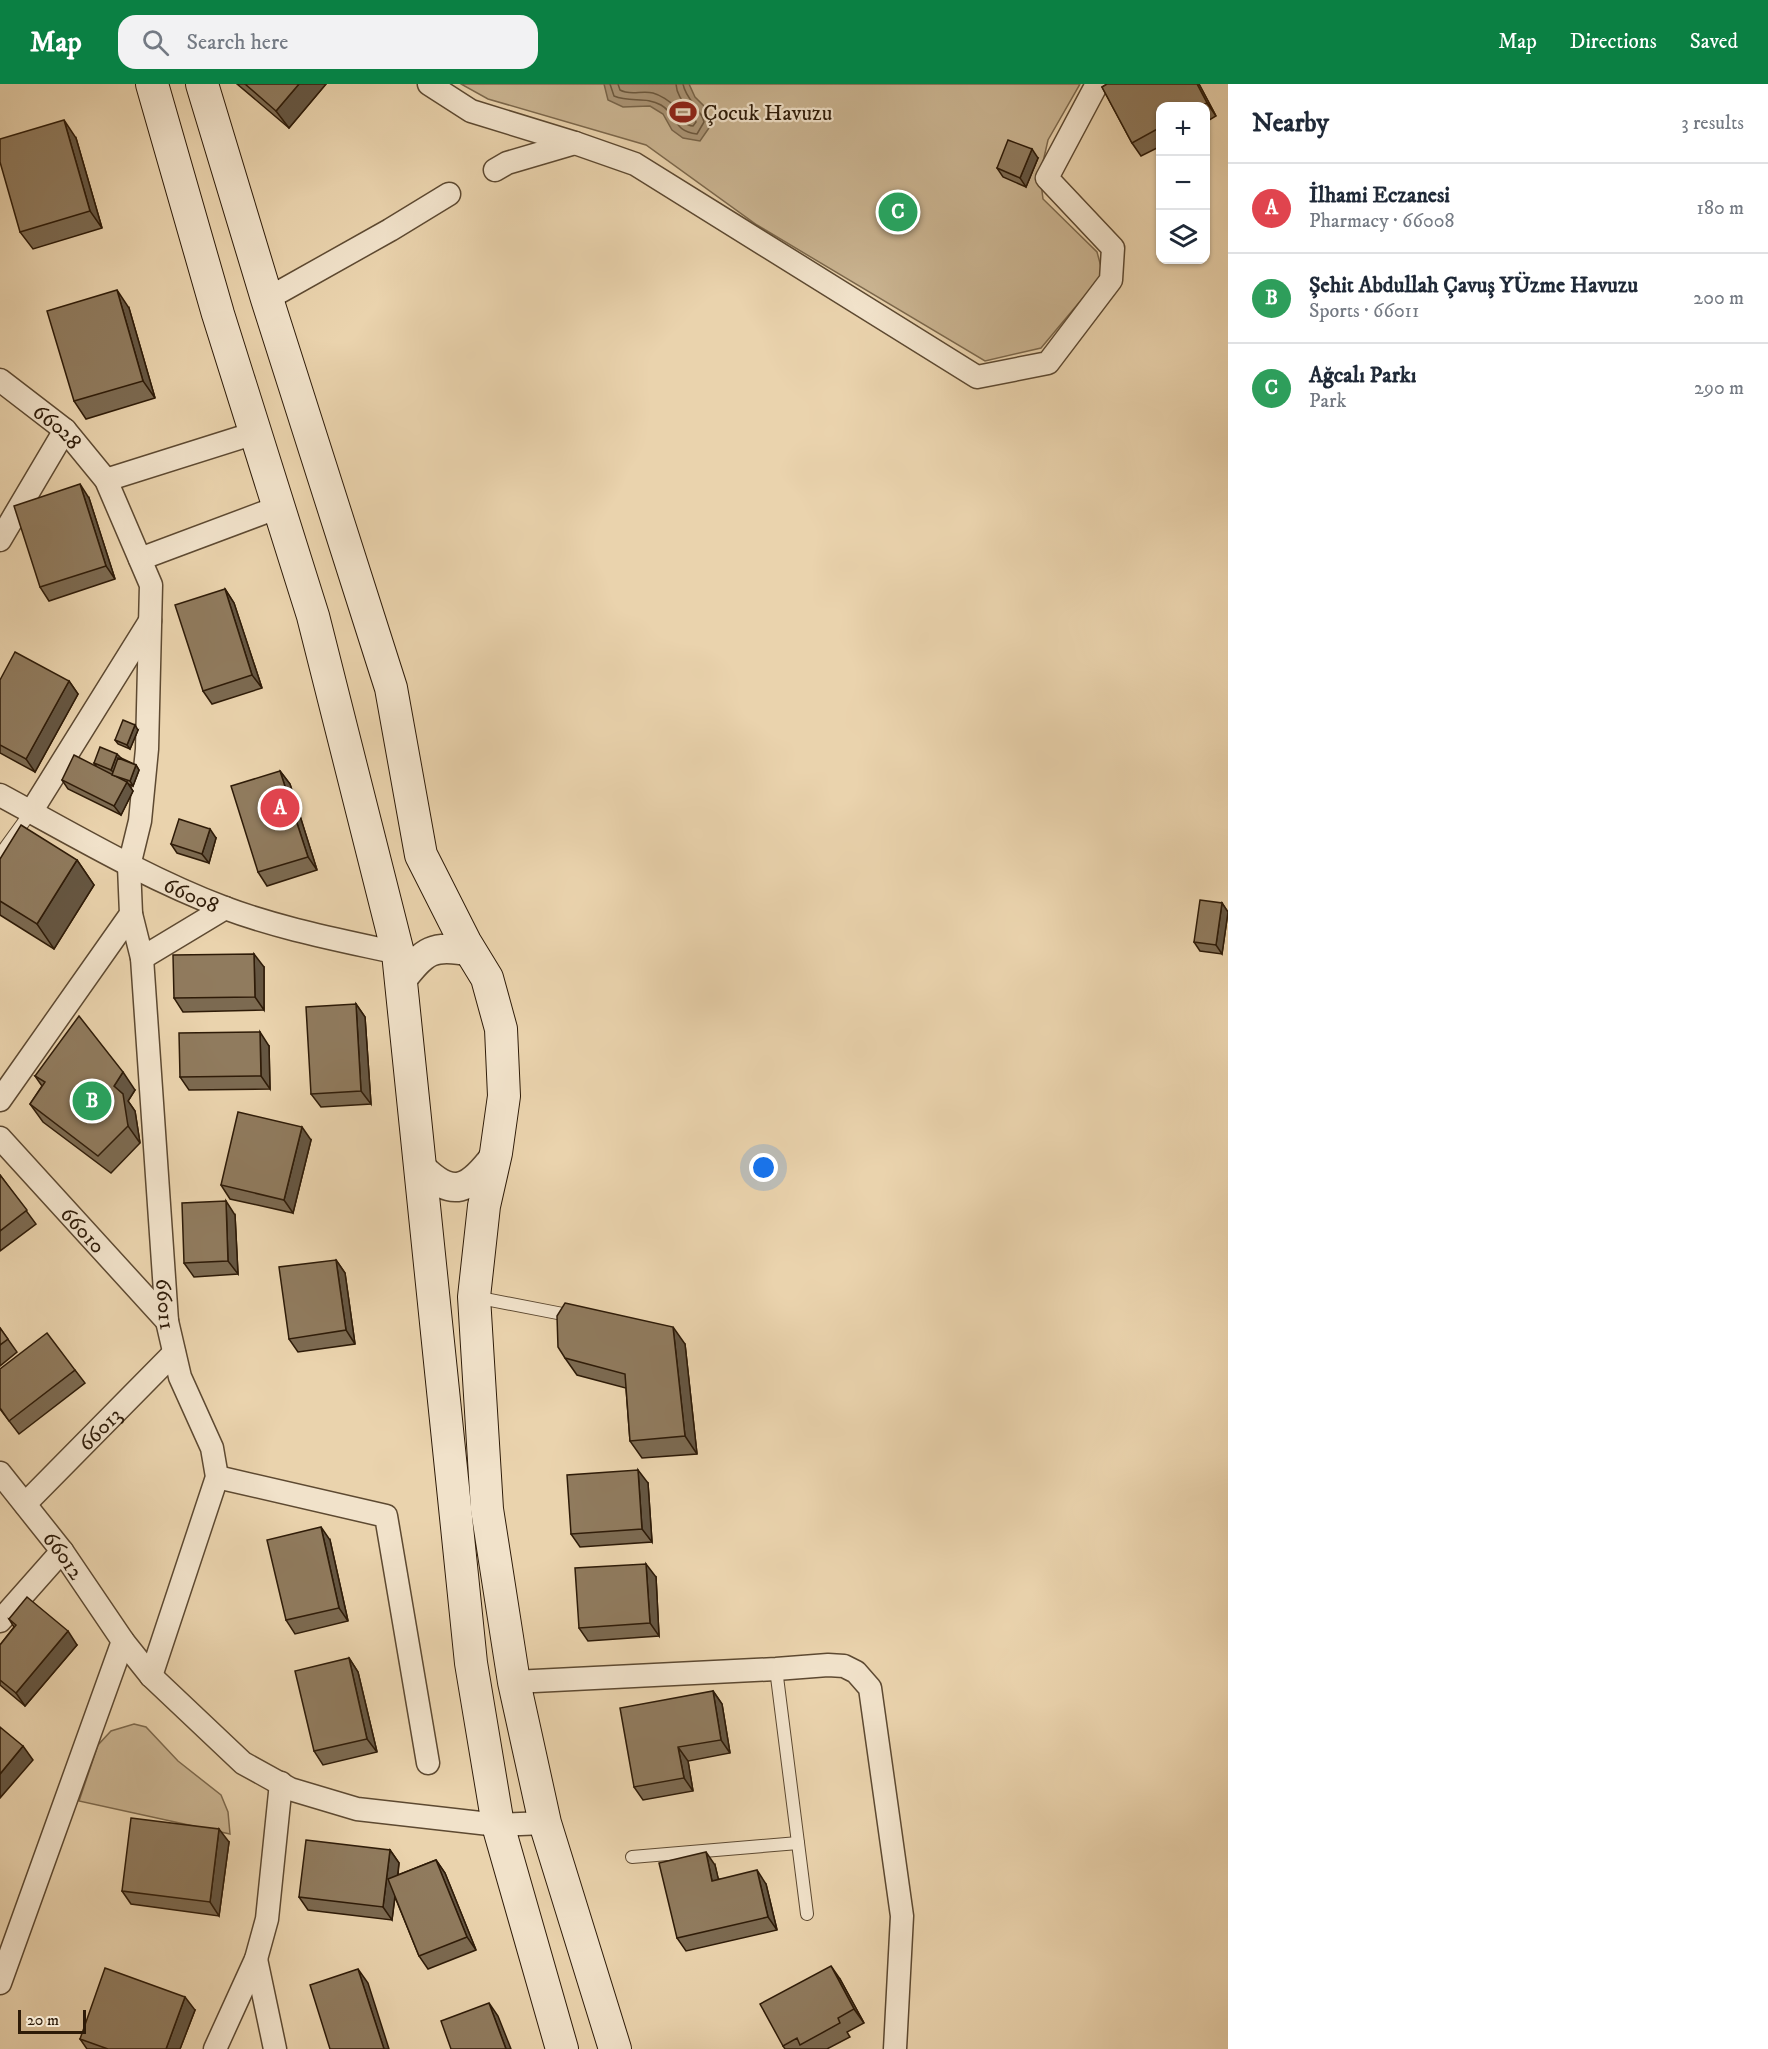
<!DOCTYPE html>
<html lang="en">
<head>
<meta charset="utf-8">
<style>
	:root { --surface:#fff; --page:#f2f2f3; --text:#1f2937; --muted:#747a83; --line:#e0e1e3; --accent:#0b8043 }
	body { margin:0; font-family:"IM FELL DW Pica",serif; background:var(--page); color:var(--text) }
	.controls { position:absolute; right:18px; top:18px; display:grid; overflow:hidden; border-radius:12px; box-shadow:0 2px 4px #0004 }
	.controls button { width:54px; height:54px; display:grid; place-items:center; padding:0; border:0; border-bottom:2px solid var(--line); background:var(--surface); color:var(--text); font:30px sans-serif }
	.scale { position:absolute; left:18px; bottom:15px; width:68px; box-sizing:border-box; padding-left:6px; border:3px solid #2e1b08; border-top:0; font-size:16px; line-height:21px; white-space:nowrap; color:#2e1b08; -webkit-text-stroke:4px #f1e2ca; paint-order:stroke }
	.you { position:absolute; left:764px; top:1084px; width:21px; height:21px; margin:-15px; border:4px solid #fff; border-radius:50%; background:#1a73e8; box-shadow:0 0 0 9px #1a73e833 }
	.badge { display:grid; place-items:center; width:39px; height:39px; border-radius:50%; background:var(--accent); color:#fff; font-size:20px; font-weight:700 }
	.pin { position:absolute; translate:-50% -50%; border:3px solid #fff; box-shadow:0 2px 6px #0006 }
	.list { margin:0; padding:0; list-style:none }
	h2 { display:flex; justify-content:space-between; align-items:center; height:78px; margin:0; padding:0 24px; font-size:26px }
	h2 small { font-size:20px; font-weight:400; color:var(--muted) }
	.list li { display:grid; grid-template-columns:39px 1fr auto; gap:18px; align-items:center; box-sizing:border-box; height:90px; padding:0 24px; border-top:2px solid var(--line) }
	.list b { display:block; font-size:22px; white-space:nowrap }
	.list p { margin:0; font-size:20px; white-space:nowrap; color:var(--muted) }
	.list em { font-size:20px; font-style:normal; color:var(--muted) }
	.icon { flex:none; width:33px; height:33px; fill:none; stroke:currentColor; stroke-width:2; stroke-linecap:round; stroke-linejoin:round }
	.map { position:relative; flex:none; width:1228px; height:1965px; overflow:hidden }
	header { display:flex; align-items:center; gap:36px; box-sizing:border-box; height:84px; padding:0 30px; background:var(--accent); color:#fff }
	header strong { font-size:28px }
	nav { display:flex; gap:33px; margin-inline-start:auto; font-size:21px }
	.search { width:420px; height:54px; background:var(--page); display:flex; align-items:center; gap:15px; box-sizing:border-box; padding:0 21px; border-radius:18px; color:var(--muted); font-size:22px }
	main { display:flex }
	aside { flex:1; background:var(--surface) }
	.map>svg:first-child { display:block }
</style>
</head>
<body>
<header>
<strong>Map</strong>
<div class="search"><svg class="icon" aria-label="search" viewBox="0 0 24 24"><circle cx="10" cy="10" r="6"/><path d="M15 15l6 6"/></svg>Search here</div>
<nav><a>Map</a><a>Directions</a><a>Saved</a></nav>
</header>
<main>
<div class="map">
<svg width="1228" height="1965" viewBox="0 0 1228 1965">
	<rect width="100%" height="100%" fill="#ead3ad"/>
	<filter id="stains"><feTurbulence type="fractalNoise" baseFrequency=".00333" numOctaves="4"/><feColorMatrix values="0 0 0 0 .2 0 0 0 0 .09 0 0 0 0 .02 0 0 0 .5 -.17"/></filter>
	<radialGradient id="worn" r=".72"><stop offset=".6" stop-color="#630" stop-opacity="0"/><stop offset="1" stop-color="#630" stop-opacity=".3"/></radialGradient>
	<g fill="#cab491" stroke="#7c684c" stroke-width="1.5">
		<polygon points="461,0 1080,0 1048,56 1040,91 1043,115 1097,168 1103,190 1041,264 985,277 757,141 646,61 488,15"/>
		<polygon points="134,1640 146,1643 178,1677 221,1711 228,1728 230,1750 79,1717 98,1661 111,1647"/>
	</g>
	<polygon fill="#aa9475" stroke="#786449" stroke-width="1.5" points="604,0 689,0 695,13 707,25 711,41 700,57 683,54 672,46 663,30 650,22 623,23 608,16"/>
	<g fill="none" stroke-linecap="round" stroke-linejoin="round">
		<g stroke="#6c583e" stroke-width="1.5">
			<path d="M 610,0 L 614,12 C 630,19 646,12 661,21 C 678,31 672,47 697,50 L 704,38 C 700,23 686,16 683,0"/>
			<path d="M 618,0 L 620,6 C 630,12 642,6 653,9 C 660,11 670,17 674,22 C 681,30 681,41 693,42 L 696,38 C 693,24 677,18 676,0"/>
		</g>
		<defs>
			<g id="service">
				<polyline points="0,771 31,728"/>
				<polyline points="475,1213 573,1232"/>
				<polyline points="776,1585 807,1830"/>
				<polyline points="632,1773 798,1759"/>
			</g>
			<g id="minor">
				<polyline points="429,0 471,27 575,59 635,80 977,293 1048,279 1111,196 1113,164 1047,94 1097,0"/>
				<polyline points="495,86 507,79 575,59"/>
				<polyline points="267,215 390,146 449,110"/>
				<path id="s1" d="M 0,296 L 65,346 L 106,396 L 151,501 L 147,665 L 140,737 L 129,782 L 131,830 L 0,1016"/>
				<polyline points="106,396 255,349"/>
				<polyline points="0,456 65,346"/>
				<polyline points="140,475 279,423"/>
				<path id="s2" d="M 0,711 C 74,751 146,794 225,824 C 281,845 340,856 398,869"/>
				<polyline points="31,728 150,537"/>
				<path id="s3" d="M 131,830 L 142,874 L 167,1237 L 180,1293 L 212,1364 L 217,1393 L 151,1592"/>
				<polyline points="142,874 225,824"/>
				<path id="s4" d="M 0,1054 L 167,1237"/>
				<path id="s5" d="M 0,1389 L 62,1467 L 123,1557 L 151,1592 L 243,1679 L 290,1705 L 357,1725 L 498,1741 L 545,1739"/>
				<polyline points="217,1393 386,1432 428,1679"/>
				<path id="s6" d="M 25,1420 L 174,1269"/>
				<polyline points="0,1537 62,1467"/>
				<polyline points="514,1598 776,1585 828,1581 844,1582 856,1588 870,1604 902,1832 895,1965"/>
				<polyline points="256,1875 275,1965"/>
				<polyline points="0,1899 123,1557"/>
				<polyline points="215,1965 256,1875 267,1835 281,1699"/>
			</g>
			<g id="tertiary">
				<path d="M 401,897 C 425,866 432,860 472,868"/>
				<path d="M 420,1082 C 453,1116 469,1106 495,1072"/>
			</g>
			<g id="secondary">
				<polyline points="152,0 218,230 313,532 398,869 471,1579 498,1741 562,1965"/>
				<polyline points="202,0 267,215 391,604 421,771 465,858 487,894 501,945 504,1012 496,1069 484,1122 474,1213 487,1425 514,1598 545,1739 615,1965"/>
			</g>
		</defs>
		<use href="#service" stroke="#5d4931" stroke-width="14"/>
		<use href="#minor" stroke="#5d4931" stroke-width="25"/>
		<use href="#tertiary" stroke="#5d4931" stroke-width="31"/>
		<use href="#secondary" stroke="#2e1b08" stroke-width="34"/>
		<use href="#service" stroke="#f1e2ca" stroke-width="12"/>
		<use href="#minor" stroke="#f1e2ca" stroke-width="22"/>
		<use href="#tertiary" stroke="#f1e2ca" stroke-width="28"/>
		<use href="#secondary" stroke="#f1e2ca" stroke-width="32"/>
	</g>
	<g fill="#7c6a51" stroke="#2e1b08" stroke-width="1.5">
		<polygon points="237,0 326,0 289,44"/>
		<polygon points="1107,0 1199,0 1216,32 1206,38 1206,22 1161,22 1161,62 1141,72 1132,59 1102,3"/>
		<polygon points="76,54 102,144 33,165 20,148"/>
		<polygon points="1038,74 1026,103 1003,93 997,84"/>
		<polygon points="129,224 155,314 86,335 74,317"/>
		<polygon points="89,414 115,495 49,517 40,503"/>
		<polygon points="225,505 234,519 262,604 212,620 203,607"/>
		<polygon points="0,596 69,597 78,610 35,688 0,669"/>
		<polygon points="138,646 130,665 118,660 115,656"/>
		<polygon points="121,674 136,681 139,686 133,702 128,700 133,707 121,731 68,705 62,696 96,682 94,679"/>
		<polygon points="280,687 290,700 317,786 267,802 258,788"/>
		<polygon points="216,754 209,779 177,769 171,760"/>
		<polygon points="0,775 77,776 94,801 54,865 0,831"/>
		<polygon points="1222,819 1228,828 1222,870 1200,867 1194,858"/>
		<polygon points="264,883 264,926 183,928 174,914"/>
		<polygon points="356,920 365,933 371,1020 321,1023 311,1010"/>
		<polygon points="269,962 270,1005 189,1006 180,993"/>
		<polygon points="35,992 135,1006 128,1017 135,1027 140,1059 111,1089 43,1038 30,1020 42,1002"/>
		<polygon points="311,1056 293,1129 230,1115 221,1101"/>
		<polygon points="0,1091 36,1140 0,1167"/>
		<polygon points="235,1131 238,1190 194,1193 184,1179"/>
		<polygon points="336,1176 345,1189 355,1260 298,1268 289,1255"/>
		<polygon points="0,1244 17,1268 0,1282"/>
		<polygon points="685,1260 697,1370 642,1374 630,1357 626,1304 577,1291 565,1274"/>
		<polygon points="0,1285 75,1286 85,1299 19,1350 0,1325"/>
		<polygon points="648,1399 652,1458 580,1463 571,1450"/>
		<polygon points="330,1456 348,1537 295,1550 286,1536"/>
		<polygon points="656,1493 659,1552 588,1557 579,1544"/>
		<polygon points="9,1535 77,1561 25,1622 0,1601 0,1561 14,1543"/>
		<polygon points="349,1574 358,1588 377,1668 323,1681 314,1667"/>
		<polygon points="713,1607 722,1620 730,1669 688,1677 693,1707 643,1716 634,1703"/>
		<polygon points="229,1758 219,1832 131,1820 122,1807"/>
		<polygon points="390,1766 399,1779 398,1791 436,1776 445,1789 476,1866 428,1885 419,1872 395,1813 392,1836 308,1826 299,1813"/>
		<polygon points="715,1781 718,1795 766,1800 777,1846 686,1867 677,1854"/>
		<polygon points="840,1895 864,1939 847,1948 850,1953 827,1965 785,1965 783,1962"/>
		<polygon points="195,1926 180,1965 87,1965 80,1955"/>
	</g>
	<g fill="#655642" stroke="#2e1b08" stroke-width="1.5">
		<polygon points="299,0 326,0 289,44 276,27"/>
		<polygon points="1197,0 1199,0 1216,32 1207,19"/>
		<polygon points="64,36 76,54 102,144 90,127"/>
		<polygon points="1032,65 1038,74 1026,103 1020,94"/>
		<polygon points="117,206 129,224 155,314 143,297"/>
		<polygon points="80,400 89,414 115,495 106,482"/>
		<polygon points="225,505 234,519 262,604 252,591"/>
		<polygon points="69,597 78,610 35,688 26,675"/>
		<polygon points="135,641 138,646 130,665 127,661"/>
		<polygon points="117,670 121,674 115,690 111,686"/>
		<polygon points="136,681 139,686 133,702 130,697"/>
		<polygon points="280,687 290,700 317,786 308,773"/>
		<polygon points="127,698 133,707 121,731 114,722"/>
		<polygon points="210,745 216,754 209,779 202,770"/>
		<polygon points="77,776 94,801 54,865 37,840"/>
		<polygon points="1222,819 1228,828 1222,870 1216,861"/>
		<polygon points="254,870 264,883 264,926 255,913"/>
		<polygon points="356,920 365,933 371,1020 361,1007"/>
		<polygon points="260,948 269,962 270,1005 261,992"/>
		<polygon points="123,988 135,1006 128,1017 135,1027 140,1059 128,1042 114,1002"/>
		<polygon points="302,1043 311,1056 293,1129 284,1116"/>
		<polygon points="226,1117 235,1131 238,1190 228,1177"/>
		<polygon points="336,1176 345,1189 355,1260 346,1246"/>
		<polygon points="673,1243 685,1260 697,1370 685,1352"/>
		<polygon points="638,1386 648,1399 652,1458 642,1445"/>
		<polygon points="321,1443 330,1456 348,1537 339,1524"/>
		<polygon points="646,1480 656,1493 659,1552 650,1539"/>
		<polygon points="68,1547 77,1561 25,1622 16,1609"/>
		<polygon points="349,1574 358,1588 377,1668 367,1655"/>
		<polygon points="713,1607 722,1620 730,1669 721,1656"/>
		<polygon points="23,1662 33,1676 0,1714 0,1690"/>
		<polygon points="678,1663 688,1677 693,1707 684,1694"/>
		<polygon points="219,1745 229,1758 219,1832 210,1818"/>
		<polygon points="390,1766 399,1779 392,1836 383,1823"/>
		<polygon points="706,1768 715,1781 722,1810 712,1797"/>
		<polygon points="436,1776 445,1789 476,1866 467,1853"/>
		<polygon points="757,1786 766,1800 777,1846 768,1833"/>
		<polygon points="831,1882 840,1895 864,1939 854,1925"/>
		<polygon points="358,1885 368,1899 389,1965 384,1965"/>
		<polygon points="185,1913 195,1926 180,1965 166,1965"/>
		<polygon points="489,1919 498,1932 511,1965 506,1965"/>
	</g>
	<g fill="#907b5e" stroke="#2e1b08" stroke-width="1.5">
		<polygon points="245,0 299,0 276,27"/>
		<polygon points="1107,0 1197,0 1207,19 1200,22 1161,22 1161,43 1132,59 1102,3"/>
		<polygon points="64,36 90,127 20,148 0,78 0,55"/>
		<polygon points="1008,56 1032,65 1020,94 997,84"/>
		<polygon points="117,206 143,297 74,317 47,227"/>
		<polygon points="80,400 106,482 40,503 14,422"/>
		<polygon points="225,505 252,591 203,607 175,521"/>
		<polygon points="15,568 69,597 26,675 0,661 0,596"/>
		<polygon points="123,636 135,641 127,661 115,656"/>
		<polygon points="100,663 117,670 111,686 94,679"/>
		<polygon points="74,671 127,698 114,722 62,696"/>
		<polygon points="118,674 136,681 130,697 112,691"/>
		<polygon points="280,687 308,773 258,788 231,702"/>
		<polygon points="179,735 210,745 202,770 171,760"/>
		<polygon points="21,741 77,776 37,840 0,817 0,775"/>
		<polygon points="1200,816 1222,819 1216,861 1194,858"/>
		<polygon points="254,870 255,913 174,914 173,871"/>
		<polygon points="356,920 361,1007 311,1010 306,923"/>
		<polygon points="79,932 123,988 114,1002 123,1010 128,1042 98,1072 30,1020 45,998 35,992"/>
		<polygon points="260,948 261,992 180,993 179,949"/>
		<polygon points="238,1028 302,1043 284,1116 221,1101"/>
		<polygon points="0,1091 27,1126 0,1147"/>
		<polygon points="226,1117 228,1177 184,1179 182,1119"/>
		<polygon points="336,1176 346,1246 289,1255 279,1183"/>
		<polygon points="565,1219 673,1243 685,1352 630,1357 625,1290 565,1274 558,1263 557,1232"/>
		<polygon points="0,1244 8,1255 0,1261"/>
		<polygon points="47,1249 75,1286 9,1337 0,1324 0,1285"/>
		<polygon points="638,1386 642,1445 571,1450 567,1391"/>
		<polygon points="321,1443 339,1524 286,1536 267,1456"/>
		<polygon points="646,1480 650,1539 579,1544 575,1484"/>
		<polygon points="27,1513 68,1547 16,1609 0,1596 0,1561 16,1541 9,1535"/>
		<polygon points="349,1574 367,1655 314,1667 295,1587"/>
		<polygon points="713,1607 721,1656 678,1663 684,1694 634,1703 620,1624"/>
		<polygon points="0,1643 23,1662 0,1690"/>
		<polygon points="131,1734 219,1745 210,1818 122,1807"/>
		<polygon points="306,1756 390,1766 383,1823 299,1813"/>
		<polygon points="706,1768 712,1797 757,1786 768,1833 677,1854 659,1779"/>
		<polygon points="436,1776 467,1853 419,1872 388,1795"/>
		<polygon points="831,1882 854,1925 838,1934 840,1939 800,1961 797,1954 783,1962 760,1920"/>
		<polygon points="105,1884 185,1913 166,1965 108,1965 80,1955"/>
		<polygon points="358,1885 384,1965 330,1965 310,1901"/>
		<polygon points="489,1919 506,1965 451,1965 441,1937"/>
	</g>
	<defs>
		<symbol id="stadium-bare" viewBox="-9 -9 18 18"><path d="M0-5a6.5 5 0 1 0 0 10a6.5 5 0 1 0 0-10ZM-3.5-1.8h7v3.6h-7Z" fill="#8f2418" stroke="#f1e2ca" stroke-width="2.5" paint-order="stroke"/></symbol>
	</defs>
	<g fill-rule="evenodd">
		<use href="#stadium-bare" x="664" y="9" width="38" height="38"/>
	</g>
	<g text-anchor="middle" stroke-width="4.5" stroke-linejoin="round" paint-order="stroke">
		<g font-size="22" fill="#2e1b08" stroke="#f1e2ca" text-anchor="start">
			<text x="703" y="36">Çocuk Havuzu</text>
		</g>
		<g font-size="22" fill="#2e1b08" stroke="#f1e2ca">
			<text dy="8" stroke="none"><textPath href="#s1" startOffset="74">66028</textPath></text>
			<text dy="8" stroke="none"><textPath href="#s2" startOffset="216">66008</textPath></text>
			<text dy="8" stroke="none"><textPath href="#s4" startOffset="124">66010</textPath></text>
			<text dy="8" stroke="none"><textPath href="#s3" startOffset="392">66011</textPath></text>
			<text dy="8" stroke="none"><textPath href="#s6" startOffset="106">66013</textPath></text>
			<text dy="8" stroke="none"><textPath href="#s5" startOffset="104">66012</textPath></text>
		</g>
	</g>
	<rect width="100%" height="100%" filter="url(#stains)"/>
	<rect width="100%" height="100%" fill="url(#worn)"/>
</svg>
<div class="controls">
<button>+</button>
<button>−</button>
<button><svg class="icon" aria-label="layers" viewBox="0 0 24 24"><path d="M12 4l9 5-9 5-9-5zM3 14l9 5 9-5"/></svg></button>
</div>
<div class="scale">20 m</div>
<div class="you"></div>
<div class="pin badge" style="left:280px;top:724px;background:#e0444e">A</div>
<div class="pin badge" style="left:92px;top:1017px;background:#2e9e5b">B</div>
<div class="pin badge" style="left:898px;top:128px;background:#2e9e5b">C</div>
</div>
<aside>
<h2>Nearby<small>3 results</small></h2>
<ul class="list">
<li><span class="badge" style="background:#e0444e">A</span><div><b>İlhami Eczanesi</b><p>Pharmacy · 66008</p></div><em>180 m</em></li>
<li><span class="badge" style="background:#2e9e5b">B</span><div><b>Şehit Abdullah Çavuş YÜzme Havuzu</b><p>Sports · 66011</p></div><em>200 m</em></li>
<li><span class="badge" style="background:#2e9e5b">C</span><div><b>Ağcalı Parkı</b><p>Park</p></div><em>290 m</em></li>
</ul>
</aside>
</main>
</body>
</html>
